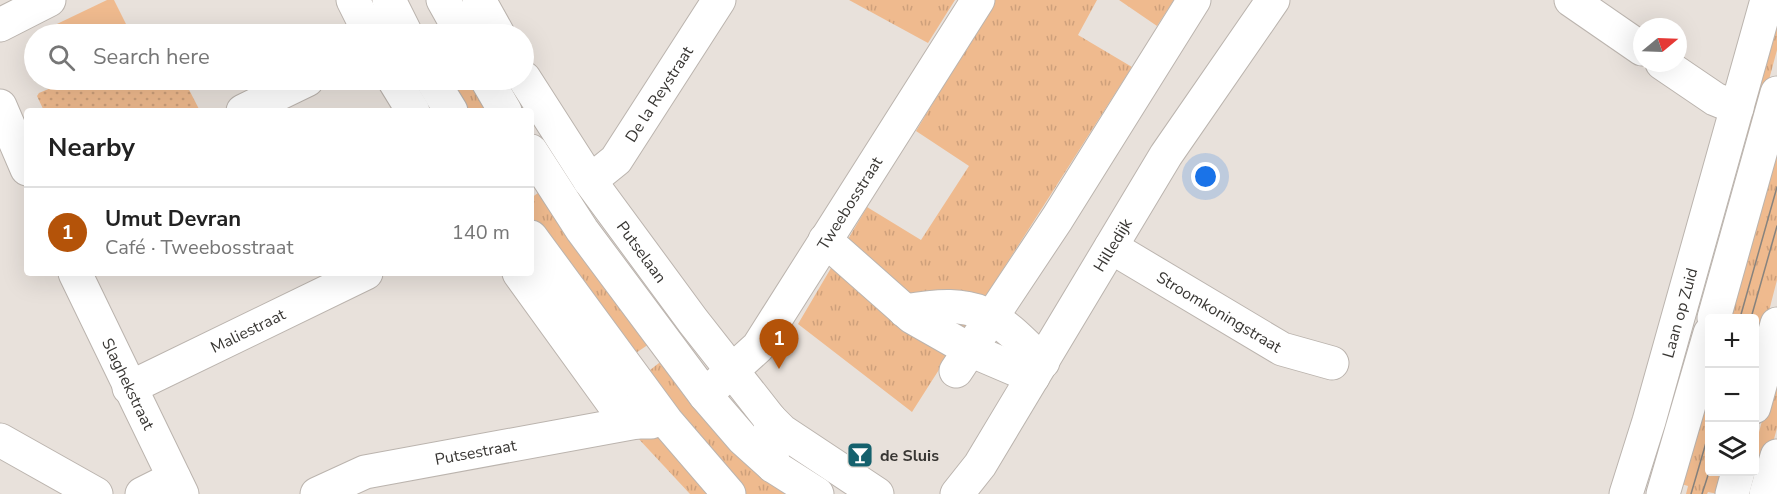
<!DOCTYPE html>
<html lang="en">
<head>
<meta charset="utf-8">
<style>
	:root { --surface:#fff; --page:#f6f6f6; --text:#222; --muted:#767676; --line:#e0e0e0; --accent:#b45309 }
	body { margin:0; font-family:"Nunito Sans",sans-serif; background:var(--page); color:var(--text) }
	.controls { position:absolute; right:18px; bottom:18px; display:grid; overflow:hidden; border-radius:6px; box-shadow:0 6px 24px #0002 }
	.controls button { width:54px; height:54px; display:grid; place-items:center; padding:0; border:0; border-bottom:2px solid var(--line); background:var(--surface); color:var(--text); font:30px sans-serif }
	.compass { position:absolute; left:1633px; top:18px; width:54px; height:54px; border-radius:50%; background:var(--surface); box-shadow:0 6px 24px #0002; rotate:71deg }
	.you { position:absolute; left:1206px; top:177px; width:21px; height:21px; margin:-15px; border:4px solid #fff; border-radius:50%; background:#1a73e8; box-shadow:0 0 0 9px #1a73e833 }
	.badge { display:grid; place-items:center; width:39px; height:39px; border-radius:50%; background:var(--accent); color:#fff; font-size:20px; font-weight:700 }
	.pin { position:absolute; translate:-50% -50px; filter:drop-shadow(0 2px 3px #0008) }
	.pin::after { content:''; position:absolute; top:32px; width:21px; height:18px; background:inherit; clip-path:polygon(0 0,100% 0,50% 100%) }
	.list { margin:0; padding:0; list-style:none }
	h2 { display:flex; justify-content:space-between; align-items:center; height:78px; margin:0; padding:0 24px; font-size:26px }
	h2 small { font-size:20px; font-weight:400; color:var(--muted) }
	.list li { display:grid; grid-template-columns:39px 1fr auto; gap:18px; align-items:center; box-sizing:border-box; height:90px; padding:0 24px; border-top:2px solid var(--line) }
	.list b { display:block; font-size:22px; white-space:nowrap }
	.list p { margin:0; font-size:20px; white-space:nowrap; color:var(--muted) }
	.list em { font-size:20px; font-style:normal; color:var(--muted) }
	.icon { flex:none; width:33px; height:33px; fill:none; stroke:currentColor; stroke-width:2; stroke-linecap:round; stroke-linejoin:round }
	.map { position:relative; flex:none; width:1777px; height:494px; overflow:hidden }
	.search { position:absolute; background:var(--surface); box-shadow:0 6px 24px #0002; left:24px; top:24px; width:510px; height:66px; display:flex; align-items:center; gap:15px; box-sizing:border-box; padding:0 21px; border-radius:33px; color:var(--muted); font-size:22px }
	.panel { position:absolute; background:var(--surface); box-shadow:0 6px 24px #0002; left:24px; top:108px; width:510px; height:168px; border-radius:6px }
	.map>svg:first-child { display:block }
</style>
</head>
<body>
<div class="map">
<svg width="1777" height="494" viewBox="0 0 1777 494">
	<defs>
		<pattern id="grass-tufts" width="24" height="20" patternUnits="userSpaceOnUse" patternTransform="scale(1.5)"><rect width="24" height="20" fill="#efba8e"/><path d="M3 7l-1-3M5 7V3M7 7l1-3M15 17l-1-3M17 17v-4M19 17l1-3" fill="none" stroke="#cea07b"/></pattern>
		<pattern id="park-dots" width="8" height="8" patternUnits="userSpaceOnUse" patternTransform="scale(1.5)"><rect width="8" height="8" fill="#efba8e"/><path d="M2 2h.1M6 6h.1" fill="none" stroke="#cea07b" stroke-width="1.8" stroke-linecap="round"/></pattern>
	</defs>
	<rect width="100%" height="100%" fill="#e8e1db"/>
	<g fill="url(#grass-tufts)">
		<polygon points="849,0 955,0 928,43"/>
		<polygon points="995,0 1097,0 1078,35 1132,67 912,412 798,324 867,207 921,240 969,166 916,131"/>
		<polygon points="1119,0 1174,0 1157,26"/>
		<polygon points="1777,0 1777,50 1752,143 1739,122"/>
		<polygon points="444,80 476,80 495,111 462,111"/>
		<polygon points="1777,133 1777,280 1755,365 1754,318 1725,318"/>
		<polygon points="545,188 655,340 627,359 531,224 531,198"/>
		<polygon points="668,356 794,494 739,494 641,377"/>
		<polygon points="1777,365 1777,428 1759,494 1743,494 1748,472 1754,472 1755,447"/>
		<polygon points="1709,374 1710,472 1726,472 1718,494 1708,492 1707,494 1686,494 1688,486 1678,483"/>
		<polygon points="664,433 719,494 690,494 636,436"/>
	</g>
	<polygon fill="url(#park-dots)" points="70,80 184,80 200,111 44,111 37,96 39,93"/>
	<polygon fill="#efba8e" points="107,0 114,0 131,34 36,34"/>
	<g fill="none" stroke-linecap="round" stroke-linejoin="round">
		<defs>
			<g id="minor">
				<polyline points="353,0 370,34"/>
				<polyline points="479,0 498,34"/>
				<polyline points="1571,0 1642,49"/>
				<polyline points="0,25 49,0"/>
				<polyline points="1662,63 1715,99 1737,108"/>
				<path id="s1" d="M 524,78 L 590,181 L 693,321 L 770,419 L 773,466"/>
				<polyline points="394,80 413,111"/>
				<polyline points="0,106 27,169"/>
				<polyline points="243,111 307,80"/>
				<path id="s2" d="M 590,181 L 616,160 L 719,0"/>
				<polyline points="825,240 912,317 970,350 1033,377"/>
				<path id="s3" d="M 1111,247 L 1282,349 L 1332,363"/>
				<path id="s4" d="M 75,273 L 182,494"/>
				<polyline points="519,273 618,410 637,422 651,422"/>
				<path d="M 905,311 C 978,298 993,312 1043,362"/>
				<polyline points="956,371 1057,219 1194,0"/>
				<path id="s5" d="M 129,388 L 366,273"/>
				<path id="s6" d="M 705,395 L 758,347 L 978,0"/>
				<polyline points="770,419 782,431 877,494"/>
				<polyline points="0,440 96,494"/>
				<polyline points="142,494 174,478"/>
				<path id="s7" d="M 317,494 L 365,472 L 637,422"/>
				<path id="s8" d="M 957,494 L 980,465 L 1166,155 L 1273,0"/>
				<path id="s9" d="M 1626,494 L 1649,421 L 1767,0"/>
				<polyline points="1766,494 1777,456"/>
			</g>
			<g id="major">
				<polyline points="389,0 406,34"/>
				<polyline points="443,0 462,34"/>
				<polyline points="432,80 451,111"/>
				<polyline points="487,80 505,111"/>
				<polyline points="531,151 582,230 705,395 743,439 773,466 817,494"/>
				<polyline points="531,237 667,422 729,494"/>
				<polyline points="1714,318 1777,93"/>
				<polyline points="1754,407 1777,324"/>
				<polyline points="1663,494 1710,333"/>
				<polyline points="1732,494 1738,472"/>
			</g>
		</defs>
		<use href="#minor" stroke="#bbb4ae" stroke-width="35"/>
		<use href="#major" stroke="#bbb4ae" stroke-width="35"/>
		<use href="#minor" stroke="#fff" stroke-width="33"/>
		<use href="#major" stroke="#fff" stroke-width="33"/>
		<g stroke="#87837e" stroke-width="1.5">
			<polyline points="1740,318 1777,187"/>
			<polyline points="1751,318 1777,226"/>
			<polyline points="1691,494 1710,429"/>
			<polyline points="1702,494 1710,469"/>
		</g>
	</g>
	<defs>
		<symbol id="bar-square" viewBox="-11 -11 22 22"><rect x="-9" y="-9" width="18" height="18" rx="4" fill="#15616d" stroke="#e8e1db"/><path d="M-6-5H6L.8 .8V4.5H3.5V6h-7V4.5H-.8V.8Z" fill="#fff"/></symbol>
	</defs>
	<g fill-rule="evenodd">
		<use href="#bar-square" x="845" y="440" width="30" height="30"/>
	</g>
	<g text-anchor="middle" stroke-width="4.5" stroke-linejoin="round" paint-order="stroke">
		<g font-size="16" fill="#383633" stroke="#e8e1db">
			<text dy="6" stroke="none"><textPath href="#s2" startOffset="112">De la Reystraat</textPath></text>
			<text dy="6" stroke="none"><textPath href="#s6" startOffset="242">Tweebosstraat</textPath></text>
			<text dy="6" stroke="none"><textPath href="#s8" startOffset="294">Hilledijk</textPath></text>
			<text dy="6" stroke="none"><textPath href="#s1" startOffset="210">Putselaan</textPath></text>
			<text dy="6" stroke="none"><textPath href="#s3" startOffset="126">Stroomkoningstraat</textPath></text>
			<text dy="6" stroke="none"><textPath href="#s9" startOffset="189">Laan op Zuid</textPath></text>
			<text dy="6" stroke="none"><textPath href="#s5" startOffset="132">Maliestraat</textPath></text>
			<text dy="6" stroke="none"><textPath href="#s4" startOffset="123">Slaghekstraat</textPath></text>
			<text dy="6" stroke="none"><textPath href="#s7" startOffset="165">Putsestraat</textPath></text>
		</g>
		<g font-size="16" font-weight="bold" fill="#383633" stroke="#e8e1db" text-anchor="start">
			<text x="880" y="461">de Sluis</text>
		</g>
	</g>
</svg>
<div class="controls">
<button>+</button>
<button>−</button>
<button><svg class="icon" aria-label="layers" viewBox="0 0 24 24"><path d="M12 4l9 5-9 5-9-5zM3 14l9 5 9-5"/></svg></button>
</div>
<svg class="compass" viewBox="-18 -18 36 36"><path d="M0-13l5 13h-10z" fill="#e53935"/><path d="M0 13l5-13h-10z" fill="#767676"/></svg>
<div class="you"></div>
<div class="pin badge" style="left:779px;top:369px">1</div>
<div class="search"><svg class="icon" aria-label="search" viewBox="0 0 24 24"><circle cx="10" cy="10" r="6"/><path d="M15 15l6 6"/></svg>Search here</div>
<section class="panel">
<h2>Nearby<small></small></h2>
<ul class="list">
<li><span class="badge">1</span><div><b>Umut Devran</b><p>Café · Tweebosstraat</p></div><em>140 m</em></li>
</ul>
</section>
</div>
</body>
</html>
